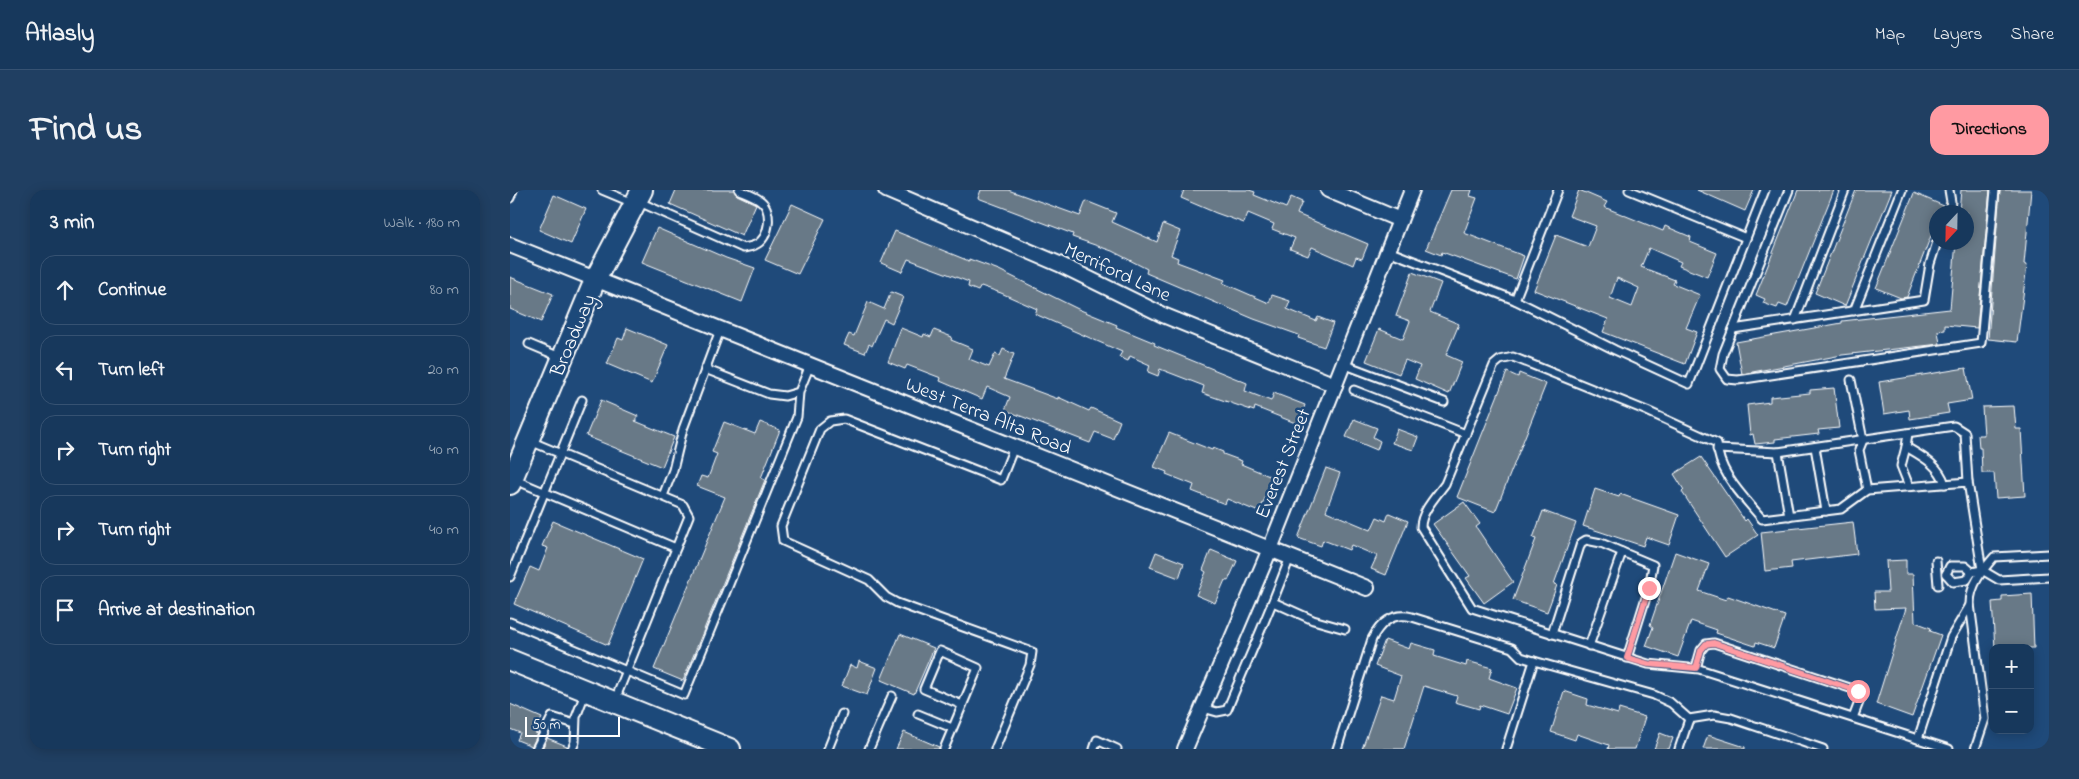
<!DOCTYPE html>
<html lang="en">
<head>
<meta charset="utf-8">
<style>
	:root { --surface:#17385c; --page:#203f62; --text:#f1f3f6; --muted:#9eacbb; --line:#365272; --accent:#ff9aa2 }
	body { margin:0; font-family:"Indie Flower",sans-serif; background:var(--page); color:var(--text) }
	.controls { position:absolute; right:15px; bottom:15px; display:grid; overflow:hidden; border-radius:10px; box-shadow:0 2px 12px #0003 }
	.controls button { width:45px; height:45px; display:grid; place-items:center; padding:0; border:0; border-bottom:1px solid var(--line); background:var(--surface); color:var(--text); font:25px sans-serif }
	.compass { position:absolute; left:1419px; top:15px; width:45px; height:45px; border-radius:50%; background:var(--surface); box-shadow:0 2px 12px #0003; rotate:202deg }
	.scale { position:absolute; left:15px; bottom:12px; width:95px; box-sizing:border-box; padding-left:5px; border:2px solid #fff; border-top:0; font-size:14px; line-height:18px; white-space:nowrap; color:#fff; -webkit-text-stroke:4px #1f4a7a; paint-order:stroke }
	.stop { position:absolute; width:15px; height:15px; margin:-11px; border:4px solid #ff9aa2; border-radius:50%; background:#fff }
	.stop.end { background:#ff9aa2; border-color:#fff; box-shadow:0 1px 5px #0008 }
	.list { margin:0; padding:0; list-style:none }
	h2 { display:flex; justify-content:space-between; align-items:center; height:65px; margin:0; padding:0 20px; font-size:21px }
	h2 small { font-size:16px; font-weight:400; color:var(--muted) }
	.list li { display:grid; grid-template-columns:32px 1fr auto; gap:15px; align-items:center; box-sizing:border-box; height:70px; margin:0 10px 10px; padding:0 10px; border:1px solid var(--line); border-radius:15px }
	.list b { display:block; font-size:19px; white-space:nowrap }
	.list em { font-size:16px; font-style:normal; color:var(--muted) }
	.icon { flex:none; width:28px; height:28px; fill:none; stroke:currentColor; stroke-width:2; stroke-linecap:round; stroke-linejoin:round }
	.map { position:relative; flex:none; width:1539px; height:559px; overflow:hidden; border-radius:15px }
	header { display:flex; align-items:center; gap:30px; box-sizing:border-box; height:70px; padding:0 25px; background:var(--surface); border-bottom:1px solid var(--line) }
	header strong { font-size:24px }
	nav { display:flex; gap:28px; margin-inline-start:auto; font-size:18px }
	.intro { display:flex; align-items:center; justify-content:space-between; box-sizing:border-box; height:120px; padding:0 30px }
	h1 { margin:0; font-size:35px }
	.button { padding:12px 22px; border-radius:15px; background:var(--accent); color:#111; font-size:18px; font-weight:700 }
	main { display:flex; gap:30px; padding:0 30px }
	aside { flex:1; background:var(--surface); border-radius:15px; box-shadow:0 2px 12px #0003 }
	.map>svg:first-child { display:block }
</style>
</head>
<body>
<header>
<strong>Atlasly</strong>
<nav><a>Map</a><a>Layers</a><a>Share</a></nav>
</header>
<div class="intro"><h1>Find us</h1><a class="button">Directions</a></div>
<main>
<aside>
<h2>3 min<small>Walk · 180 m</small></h2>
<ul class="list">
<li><svg class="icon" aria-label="ahead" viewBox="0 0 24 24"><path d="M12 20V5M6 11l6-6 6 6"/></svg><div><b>Continue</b></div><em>80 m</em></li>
<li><svg class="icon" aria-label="left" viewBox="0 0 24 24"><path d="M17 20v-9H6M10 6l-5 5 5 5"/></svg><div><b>Turn left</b></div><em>20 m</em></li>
<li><svg class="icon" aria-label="right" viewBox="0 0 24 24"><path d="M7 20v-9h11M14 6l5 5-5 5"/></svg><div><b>Turn right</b></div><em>40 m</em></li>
<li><svg class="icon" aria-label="right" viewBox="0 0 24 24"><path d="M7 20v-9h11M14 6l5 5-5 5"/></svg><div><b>Turn right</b></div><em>40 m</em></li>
<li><svg class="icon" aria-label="arrive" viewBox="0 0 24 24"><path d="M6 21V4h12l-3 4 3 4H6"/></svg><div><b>Arrive at destination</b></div></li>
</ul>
</aside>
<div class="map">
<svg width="1539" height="559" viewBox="0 0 1539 559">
	<rect width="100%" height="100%" fill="#1f4a7a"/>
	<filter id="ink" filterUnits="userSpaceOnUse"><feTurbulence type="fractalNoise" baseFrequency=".02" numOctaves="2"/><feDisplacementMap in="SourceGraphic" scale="10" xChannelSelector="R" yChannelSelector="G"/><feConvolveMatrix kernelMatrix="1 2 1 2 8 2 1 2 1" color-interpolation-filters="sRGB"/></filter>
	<g filter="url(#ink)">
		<g fill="#677987" stroke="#fff" fill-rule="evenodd">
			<polygon points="166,0 224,0 227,5 246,14 232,46 160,14"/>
			<polygon points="471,0 498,0 570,26 576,11 606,23 602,32 647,52 653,34 670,41 661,65 668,68 667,72 715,90 713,93 759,113 762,105 780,111 777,119 806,131 808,127 823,133 814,157 788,148 789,145 744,129 636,83 637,79 602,61 562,47 563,44 468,8"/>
			<polygon points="674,0 739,0 745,2 744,5 776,18 781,7 792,12 787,24 858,54 852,69 846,67 843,75 802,57 798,66 780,59 785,48 762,39 764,34 738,23 734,33 706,23 671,8"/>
			<polygon points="941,0 962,0 960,6 967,8 954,43 1014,66 1006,89 932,62 931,65 916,59"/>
			<path d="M 1069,0 L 1097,12 L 1094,17 L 1121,28 L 1153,41 L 1155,36 L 1181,47 L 1180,52 L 1207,63 L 1197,87 L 1169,76 L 1171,72 L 1139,58 L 1131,77 L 1165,90 L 1163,94 L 1190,105 L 1176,138 L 1187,142 L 1175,174 L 1093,142 L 1098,129 L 1024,100 L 1046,45 L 1078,57 L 1086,36 L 1059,26 ZM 1107,88 L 1129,98 L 1122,117 L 1100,108 Z"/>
			<polygon points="1187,0 1244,0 1235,21"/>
			<polygon points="1288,0 1324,0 1277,117 1269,114 1267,118 1253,113 1255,109 1246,105"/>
			<polygon points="1346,0 1382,0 1335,116 1305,103"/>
			<polygon points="1451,0 1480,0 1467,138 1435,135 1435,140 1428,141 1430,154 1332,165 1232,184 1226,152 1332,133 1332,131 1440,119 1446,52 1456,52 1456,22 1443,22 1444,19 1449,21"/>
			<polygon points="1490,0 1521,0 1514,74 1517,75 1507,152 1478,149"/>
			<polygon points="1404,3 1434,16 1433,22 1426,22 1426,33 1397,107 1391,108 1366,98"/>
			<polygon points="44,5 76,19 61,54 29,40"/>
			<polygon points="282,14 315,29 288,84 255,70"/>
			<polygon points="147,38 216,68 245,78 232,112 132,72"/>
			<polygon points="385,41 459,71 459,69 489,80 568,119 607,135 606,137 645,153 644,155 737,193 735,201 761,211 764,203 795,215 788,234 745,217 744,221 692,203 694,196 650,179 648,186 638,182 640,175 620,166 618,171 609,167 612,162 525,124 527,119 491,103 471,96 468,101 458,97 459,92 398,69 392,82 371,73"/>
			<polygon points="902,82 931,93 920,122 949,134 936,165 952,172 939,204 905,189 910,176 895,170 889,184 856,171 869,139 893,149 900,131 886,126"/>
			<polygon points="0,87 43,104 31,132 0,119"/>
			<polygon points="381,102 393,107 382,133 374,129 362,156 359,154 355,163 334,155 339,144 344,146 358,112 374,119"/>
			<polygon points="117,138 158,155 142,193 97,174 108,148 113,150"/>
			<polygon points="391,138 413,147 414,144 421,147 424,140 442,147 441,150 463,159 459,169 479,177 485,164 490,166 493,159 504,164 494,189 548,209 548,207 579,221 581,218 610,231 603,249 585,242 580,253 495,220 500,207 477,197 472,209 430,191 431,188 397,175 395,179 378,172"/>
			<polygon points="1456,178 1462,210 1437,214 1439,223 1400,229 1399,220 1374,224 1369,192"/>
			<polygon points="997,182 1008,187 1009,183 1036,194 985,322 947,307"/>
			<polygon points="1324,198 1329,238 1308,240 1309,244 1265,249 1265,252 1245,254 1243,244 1240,245 1237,215 1260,212 1260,207 1300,203 1300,200"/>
			<polygon points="91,210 128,226 125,231 164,247 152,277 76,246"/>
			<polygon points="1504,216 1506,239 1511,239 1515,306 1486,308 1484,283 1472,283 1471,258 1469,258 1468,245 1474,245 1472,217"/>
			<polygon points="844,229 867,238 863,247 870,251 867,260 836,247"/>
			<polygon points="214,232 245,244 250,232 270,240 251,288 255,290 173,491 144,479 215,307 187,296 191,286 198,288 207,264 202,262"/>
			<polygon points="887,239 908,247 903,260 882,253"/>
			<polygon points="659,243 702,260 703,258 713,262 713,264 732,271 731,274 764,288 749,322 717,309 715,314 682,301 684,295 656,284 657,282 644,277"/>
			<polygon points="1191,267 1235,331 1237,329 1248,345 1215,367 1172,302 1174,300 1164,284"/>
			<polygon points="816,278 830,283 816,321 861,340 867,327 876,331 879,323 898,331 876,385 861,379 867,366 841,355 839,360 813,350 811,356 788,348"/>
			<polygon points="1085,299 1109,307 1110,304 1169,325 1159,355 1136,347 1133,356 1073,336"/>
			<polygon points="954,312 970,334 966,337 1003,392 974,413 956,388 960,386 923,334"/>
			<polygon points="1033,321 1066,333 1044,394 1047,395 1037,422 1003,410 1026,349 1023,348"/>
			<polygon points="43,331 133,369 98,455 4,414 20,377 29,381 38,358 32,356"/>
			<polygon points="1343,332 1347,364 1281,372 1282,378 1255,381 1251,342"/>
			<polygon points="701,360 727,371 718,391 715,390 705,413 686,405 696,382 693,380"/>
			<polygon points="646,362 674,373 669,388 640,377"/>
			<polygon points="1165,362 1199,374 1189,401 1216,410 1218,406 1275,426 1264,458 1246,452 1245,456 1206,443 1207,440 1181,431 1168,467 1136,456 1143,437 1140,435"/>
			<polygon points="1396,370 1396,384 1403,384 1405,432 1421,438 1420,441 1431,445 1402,527 1366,514 1396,418 1365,419 1364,402 1378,402 1376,371"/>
			<polygon points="1522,404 1524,458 1485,458 1482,412 1492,411 1492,406"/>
			<polygon points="390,444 424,458 404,504 371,490"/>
			<polygon points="875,450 899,459 901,453 925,460 924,466 956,476 957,471 982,478 979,488 1007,498 997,524 970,515 969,519 945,512 947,506 914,496 894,559 852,559 871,505 884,509 891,486 865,476"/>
			<polygon points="349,471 367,478 357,505 332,496 340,475 347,478"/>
			<polygon points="1054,501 1078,509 1077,515 1108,524 1109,519 1135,527 1125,559 1098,559 1099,555 1067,544 1065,550 1041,542"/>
			<polygon points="0,514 32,528 25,543 28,544 22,556 7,550 10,543 0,539"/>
			<polygon points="394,542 429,557 429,559 386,559"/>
			<polygon points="1150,543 1163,548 1159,559 1144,559"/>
			<polygon points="1198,545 1235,557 1235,559 1193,559"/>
			<polygon points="37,548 57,556 57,559 32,559"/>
		</g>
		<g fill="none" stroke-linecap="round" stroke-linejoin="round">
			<defs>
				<g id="lane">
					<polyline points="92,0 123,13"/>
					<polyline points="1048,0 1005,110 1105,160 1179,194 1255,0"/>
					<polyline points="1119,0 1236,48"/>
					<polyline points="1279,0 1213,164 1210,179 1217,189 1228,190 1471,153 1485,0"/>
					<polyline points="0,8 3,0"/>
					<path d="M 127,11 L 233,58 C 237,57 241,57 245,55 C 260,49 263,21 251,11 C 245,6 236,3 229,0"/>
					<polyline points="1438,22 1441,12 1439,0"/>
					<polyline points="878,61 1005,110"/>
					<polyline points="1344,121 1392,0"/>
					<polyline points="1285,130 1335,0"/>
					<polyline points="1223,139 1414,110 1420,74 1427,52"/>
					<polyline points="19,154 50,167"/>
					<polyline points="833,174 934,212"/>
					<polyline points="195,179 259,204 275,206 289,202 300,175"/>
					<polyline points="1341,190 1353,250 1349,260 1357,300"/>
					<polyline points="844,200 956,244"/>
					<path d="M 1398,243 L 1396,257 C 1413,267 1429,275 1435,294"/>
					<polyline points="20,251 173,315 179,326 105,510"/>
					<polyline points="1305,257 1316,321"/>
					<polyline points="1396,257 1391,276 1399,296"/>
					<polyline points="1207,259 1268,262 1444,236 1455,243 1458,292"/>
					<polyline points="1268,262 1279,326"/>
					<polyline points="3,289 166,358"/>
					<polyline points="153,306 163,280 173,239 210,140"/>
					<polyline points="1112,362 1143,375 1139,398 1117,468"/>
					<polyline points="1426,371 1428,395"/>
					<polyline points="1436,384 1440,376 1455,376 1462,382 1472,380 1489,390 1539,387"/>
					<polyline points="1436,384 1443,392 1457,390 1462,382"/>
					<polyline points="0,387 72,210"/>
					<polyline points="763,412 803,430 835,439"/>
					<polyline points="0,432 174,505 287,227 289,202"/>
					<polyline points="1042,444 1071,353 1076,350 1091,353 1112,362 1079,456"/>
					<polyline points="1186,478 1191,460 1196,454 1204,453 1349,501 1351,507 1343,528"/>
					<path d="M 693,518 L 707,522 L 717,520 C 738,469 761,419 780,367"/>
					<polyline points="408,524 442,538"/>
					<polyline points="1408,549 1441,447 1460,415"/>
					<polyline points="26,559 42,527 65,534"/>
					<polyline points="62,559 65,552 66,527 76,501"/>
					<polyline points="318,559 332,524"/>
					<polyline points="359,559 382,506"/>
					<polyline points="434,559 468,478 430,461 414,499 452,515"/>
					<polyline points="485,559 520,475 522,462 387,413 376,407 359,390 273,351 271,336 310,239 320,231 334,229 491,290 504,257"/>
					<polyline points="584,559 587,550 607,559"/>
					<path d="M 827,559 L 862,449 C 870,433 883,422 902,427 L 1002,458 L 1011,467 L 1024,471"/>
					<polyline points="996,559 1024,471 1144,505 1161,513 1179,529 1204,525 1221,528 1313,559"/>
					<polyline points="1169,559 1179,529"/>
					<path d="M 1439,559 L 1189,479 L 1138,474 L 962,418 L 911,337 C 911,322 926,306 935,294 L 984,175 L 990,170 L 1003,167 L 1137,221 L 1207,253 C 1208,283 1234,307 1252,329 L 1331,319 L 1357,300 L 1458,292 L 1472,380"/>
					<path d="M 1465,559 L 1475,529 L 1460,414 C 1460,395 1472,381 1484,367 L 1539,364"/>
				</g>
				<g id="street">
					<polyline points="376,0 549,74 653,125 825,195"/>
					<polyline points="818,0 890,30"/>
					<polyline points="0,55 857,398"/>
					<polyline points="675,559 760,359 902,0"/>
				</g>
				<g id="secondary">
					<polyline points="0,294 85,90 132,0"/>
					<polyline points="0,470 220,559"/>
				</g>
			</defs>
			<use href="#lane" stroke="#fff" stroke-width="11"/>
			<use href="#street" stroke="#fff" stroke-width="18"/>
			<use href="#secondary" stroke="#fff" stroke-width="24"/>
			<use href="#lane" stroke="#1f4a7a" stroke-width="7"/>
			<use href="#street" stroke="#1f4a7a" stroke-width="14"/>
			<use href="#secondary" stroke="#1f4a7a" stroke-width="20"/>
		</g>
	</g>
	<g fill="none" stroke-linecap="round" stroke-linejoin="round" filter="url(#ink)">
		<polyline stroke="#ff9aa2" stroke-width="6" points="1139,398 1117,468 1138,474 1186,478 1191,460 1196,454 1204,453 1348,501"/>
	</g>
	<g text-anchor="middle" stroke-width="5" stroke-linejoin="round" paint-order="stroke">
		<g font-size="20" fill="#fff" stroke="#1f4a7a">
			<text transform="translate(608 81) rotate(25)" y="7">Merriford Lane</text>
			<text transform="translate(62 145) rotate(-67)" y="7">Broadway</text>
			<text transform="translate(479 225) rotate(22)" y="7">West Terra Alta Road</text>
			<text transform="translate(772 273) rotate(-68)" y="7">Everest Street</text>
		</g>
	</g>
</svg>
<div class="controls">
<button>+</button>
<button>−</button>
</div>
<svg class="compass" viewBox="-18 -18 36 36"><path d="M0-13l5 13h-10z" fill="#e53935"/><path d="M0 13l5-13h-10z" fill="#9eacbb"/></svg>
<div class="scale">50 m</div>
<div class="stop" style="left:1348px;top:501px"></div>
<div class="stop end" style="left:1139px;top:398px"></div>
</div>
</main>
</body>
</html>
